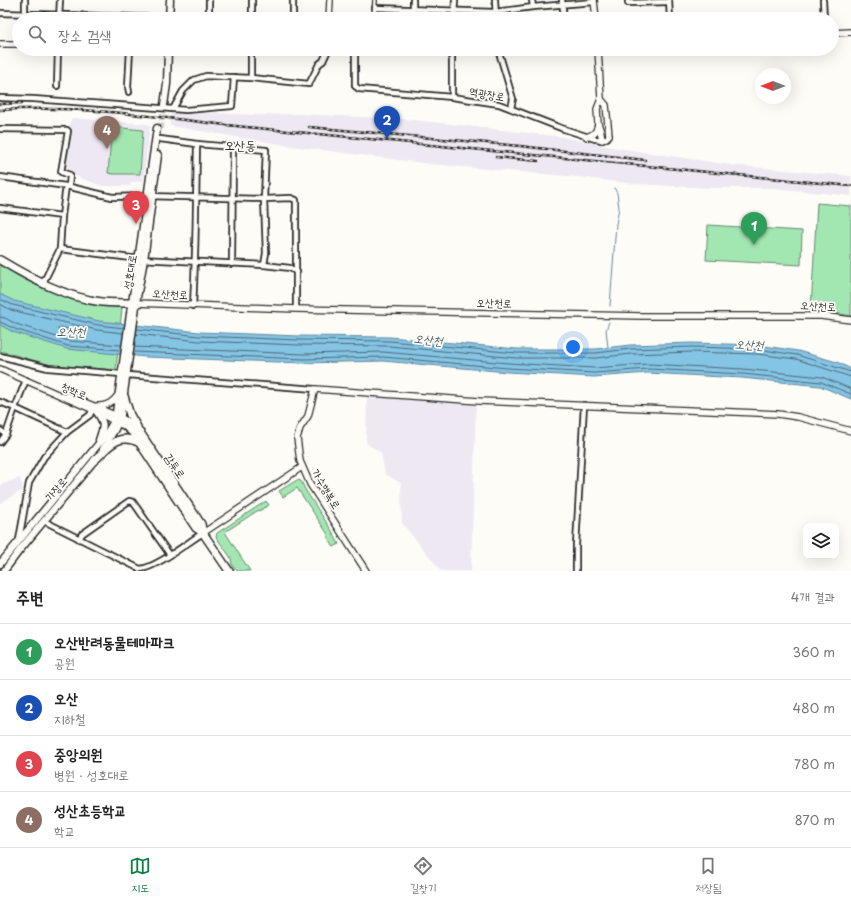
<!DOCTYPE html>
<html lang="ko">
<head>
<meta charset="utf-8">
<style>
	:root { --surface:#fff; --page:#f2f2f2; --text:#222; --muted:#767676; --line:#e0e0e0; --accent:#0b8043 }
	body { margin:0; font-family:"Playpen Sans","Poor Story",sans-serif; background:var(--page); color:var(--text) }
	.controls { position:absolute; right:12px; bottom:12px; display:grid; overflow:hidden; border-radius:8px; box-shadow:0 4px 16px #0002 }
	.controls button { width:36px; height:36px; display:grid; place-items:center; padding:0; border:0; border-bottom:1px solid var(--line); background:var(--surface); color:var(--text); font:20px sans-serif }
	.compass { position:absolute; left:755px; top:68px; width:36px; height:36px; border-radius:50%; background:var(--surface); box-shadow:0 4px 16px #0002; rotate:270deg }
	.you { position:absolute; left:573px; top:347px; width:14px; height:14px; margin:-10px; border:3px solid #fff; border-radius:50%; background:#1a73e8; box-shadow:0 0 0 6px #1a73e833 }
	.badge { display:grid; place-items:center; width:26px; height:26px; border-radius:50%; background:var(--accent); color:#fff; font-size:13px; font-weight:700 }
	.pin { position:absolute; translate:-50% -33px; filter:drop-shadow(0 1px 2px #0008) }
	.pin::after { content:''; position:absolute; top:21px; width:14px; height:12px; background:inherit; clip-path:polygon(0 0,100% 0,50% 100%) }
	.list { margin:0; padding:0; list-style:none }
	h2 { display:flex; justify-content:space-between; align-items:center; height:52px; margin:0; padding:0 16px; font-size:17px }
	h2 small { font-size:13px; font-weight:400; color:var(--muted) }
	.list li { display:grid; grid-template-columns:26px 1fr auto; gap:12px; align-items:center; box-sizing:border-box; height:56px; padding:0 16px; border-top:1px solid var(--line) }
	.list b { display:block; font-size:15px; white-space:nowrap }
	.list p { margin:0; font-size:13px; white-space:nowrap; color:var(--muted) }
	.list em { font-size:13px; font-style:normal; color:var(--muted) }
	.icon { flex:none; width:22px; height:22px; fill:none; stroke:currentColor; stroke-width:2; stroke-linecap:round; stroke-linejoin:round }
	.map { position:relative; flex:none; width:851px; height:571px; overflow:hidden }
	.search { position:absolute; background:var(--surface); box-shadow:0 4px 16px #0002; left:12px; right:12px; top:12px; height:44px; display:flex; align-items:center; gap:10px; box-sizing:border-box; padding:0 14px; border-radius:22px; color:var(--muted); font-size:15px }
	.sheet { height:276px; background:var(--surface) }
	nav { display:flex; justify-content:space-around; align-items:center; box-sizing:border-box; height:56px; border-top:1px solid var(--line); background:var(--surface); font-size:11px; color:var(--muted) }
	nav a { display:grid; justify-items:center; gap:2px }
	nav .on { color:var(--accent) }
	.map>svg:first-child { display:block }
</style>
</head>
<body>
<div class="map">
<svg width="851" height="571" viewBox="0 0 851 571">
	<rect width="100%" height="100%" fill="#fdfcf7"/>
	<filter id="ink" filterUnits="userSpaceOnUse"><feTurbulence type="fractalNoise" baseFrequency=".025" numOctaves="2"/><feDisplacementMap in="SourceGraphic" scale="8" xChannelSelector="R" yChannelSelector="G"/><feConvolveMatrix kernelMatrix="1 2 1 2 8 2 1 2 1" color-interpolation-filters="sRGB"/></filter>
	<g filter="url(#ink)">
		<g fill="#eee8f2">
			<polygon points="171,111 256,115 298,114 405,119 563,137 611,147 731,165 851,176 851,196 774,188 712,188 634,184 578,177 430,164 298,147 170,126"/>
			<polygon points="72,118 147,124 150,126 143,182 131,182 130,186 102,186 65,172 70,123"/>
			<polygon points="367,396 476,401 471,571 441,571 402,523 401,483 385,474 381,453 366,443"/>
			<polygon points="20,478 23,490 0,503 0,485"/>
		</g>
		<g fill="#a2e6b1" stroke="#66886e">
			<polygon points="112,127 143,130 140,174 113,174 108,173"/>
			<polygon points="817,203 851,206 851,316 811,309"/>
			<polygon points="708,225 802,231 801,265 706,260"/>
			<path d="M 0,264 C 20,280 57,296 82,301 C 95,304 109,306 122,308 L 116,370 L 51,365 L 0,351 Z"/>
			<polygon points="297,480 301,481 306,491 332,531 339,544 334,547 329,540 327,533 297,488 283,497 279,491"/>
			<polygon points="266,501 269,505 261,510 257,511 225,532 250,571 237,571 232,565 231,558 216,537 217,533"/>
		</g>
		<polygon fill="#84c4e4" stroke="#60879a" points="0,294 14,301 99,321 199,332 299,336 390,337 517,349 596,349 630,345 692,343 758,345 798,351 837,362 851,369 851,399 820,386 742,378 648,373 594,377 508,372 383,361 304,363 146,357 67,349 13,332 0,325"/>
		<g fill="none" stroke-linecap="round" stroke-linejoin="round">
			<g stroke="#4f6875" stroke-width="1">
				<polyline points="0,299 13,305 98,325 124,328"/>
				<polyline points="0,304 11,310 97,330 123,333"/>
				<polyline points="0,317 5,318 16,324 69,341 121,345"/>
				<polyline points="0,322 15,329 68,346 121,350"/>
				<polygon points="60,327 77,331 78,334 77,335 59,331 58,329"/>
				<polyline points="137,329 199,336 299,340 390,341 516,353 596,353 630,349 692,347 757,349 797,355 851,372"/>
				<polyline points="136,334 199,341 299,345 389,346 516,358 596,358 631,354 692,352 757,354 796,359 851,377"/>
				<polyline points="134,347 304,354 383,352 508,363 594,368 648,364 743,369 822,377 851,389"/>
				<polyline points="134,352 304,359 383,357 508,368 594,373 648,369 743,374 821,382 851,394"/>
			</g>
			<g stroke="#60879a" stroke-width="1">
				<polyline points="610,306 616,224 619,208 617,193 614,188"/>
				<polyline points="608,347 606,330 609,322"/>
			</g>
			<polyline stroke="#d3d2ce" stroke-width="6" stroke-dasharray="6 3" stroke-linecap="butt" points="161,129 164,105"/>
			<defs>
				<polyline id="pedestrian" points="374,19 375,0"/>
				<g id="minor">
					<polyline points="495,0 496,19"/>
					<polyline points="562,0 564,19"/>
					<polyline points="628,0 628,3 669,2"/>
					<polyline points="669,0 670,19"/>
					<polyline points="823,0 824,19"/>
					<polyline points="533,7 594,2"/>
					<polyline points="375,8 495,12 533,7 532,0"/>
					<polyline points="413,9 413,0"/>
					<polyline points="0,13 165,18"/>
					<polyline points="25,19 25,0"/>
					<polyline points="59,19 60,0"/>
					<polyline points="209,19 209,0"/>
					<polyline points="252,19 252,0"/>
					<polyline points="293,19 293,0"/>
					<polyline points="454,19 455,0"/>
					<polyline points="355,49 355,86 359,89 452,97 499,104 561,128 595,139 603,140 607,138 609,135"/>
					<polyline points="498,49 513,99 511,108"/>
					<polyline points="251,78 251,49"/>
					<polyline points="57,86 58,49"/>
					<polyline points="129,92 128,87 130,49"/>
					<polyline points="452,97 452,49"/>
					<polyline points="0,98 33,99 173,109 183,91 194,80 206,76 251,78 309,84 319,64 323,61 328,50"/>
					<polyline points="173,109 186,110 232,106 234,77"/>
					<polyline points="0,129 67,130 68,131 61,172 70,175 69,186"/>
					<polyline points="160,139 197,144"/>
					<path d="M 0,177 L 66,186 L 112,197 L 147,196 L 264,199 L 266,150 L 197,144 C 196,198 196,252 193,306"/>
					<polyline points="0,208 62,216"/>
					<polyline points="60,249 139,259 264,265 290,268 297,272"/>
					<polyline points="232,264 233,148"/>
					<polyline points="264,265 266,253 264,199 291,198 296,200 296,309"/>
					<polyline points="43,283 60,249 62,216 66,186"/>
					<polyline points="0,356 48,368 121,374"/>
					<polyline points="127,375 315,389"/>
					<polyline points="26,380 15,408 67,432"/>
					<polyline points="0,402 15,408 6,434 0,442"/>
					<polyline points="0,430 6,434"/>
					<path d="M 44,521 L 140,569 C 156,568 188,542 203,533"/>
					<polyline points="79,539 82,534 129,501 133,502 170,555"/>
					<polyline points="19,540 29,483 44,457 67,432 90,415 93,409"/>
					<polyline points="576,571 576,545 584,405"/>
				</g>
				<g id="tertiary">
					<polyline points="594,0 596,19"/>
					<polyline points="329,19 330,0"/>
					<polyline points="832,33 851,32"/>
					<polyline points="0,44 19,44"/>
					<polyline points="279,49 371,49"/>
					<polyline points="601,99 606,105 609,135"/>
					<polyline points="598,124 600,129 602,140"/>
					<polyline points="587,137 593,134 596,131 598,124 597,109 601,99 598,49"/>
					<polyline points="136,303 296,309 642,316 821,316 851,320"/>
					<polyline points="0,369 96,411 114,421"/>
					<polyline points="68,395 119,417"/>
					<path d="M 97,406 C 107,407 113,402 118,395"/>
					<polyline points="203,533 302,467"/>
					<polyline points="366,571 310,484 300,461 297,438 300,428 308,416 315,389 479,401 778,414 798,417 851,431"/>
				</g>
				<g id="secondary">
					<polyline points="169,19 170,0"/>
					<polyline points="164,105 167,84 168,49"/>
					<polyline points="132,303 157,128"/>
					<polyline points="136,303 144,260 158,155"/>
					<path d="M 96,411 C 105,423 104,426 99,440"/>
					<polyline points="103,449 115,429 120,418"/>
					<polyline points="0,564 105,436 114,421"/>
					<polyline points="4,571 19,551 98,456"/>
				</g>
				<g id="primary">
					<path d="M 0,260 C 30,278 67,298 102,302 C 114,303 125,303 136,303 L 120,418 L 132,425 L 141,434 L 201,524 L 203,533"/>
					<polyline points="132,303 116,416 114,421 124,425 133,433 196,528 203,533 229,571"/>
					<polyline points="124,396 130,415 137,427"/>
					<path d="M 95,460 C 109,446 118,432 140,443"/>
				</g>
			</defs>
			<use href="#pedestrian" stroke="#2b2b2b" stroke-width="6"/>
			<use href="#minor" stroke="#2b2b2b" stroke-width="8"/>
			<use href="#tertiary" stroke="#2b2b2b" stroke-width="8"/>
			<use href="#secondary" stroke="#2b2b2b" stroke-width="9"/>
			<use href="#primary" stroke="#2b2b2b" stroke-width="10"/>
			<use href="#pedestrian" stroke="#fdfcf7" stroke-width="3.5"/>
			<use href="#minor" stroke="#fdfcf7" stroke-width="4.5"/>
			<use href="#tertiary" stroke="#fdfcf7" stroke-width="5.5"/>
			<use href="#secondary" stroke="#fdfcf7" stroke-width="6"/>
			<use href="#primary" stroke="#fdfcf7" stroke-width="7"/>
			<defs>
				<g id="rail">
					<polyline points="0,104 22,103"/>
					<path d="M 0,110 C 76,105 151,116 226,125 L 851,186"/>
					<polyline points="309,127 520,146 645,160"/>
					<polyline points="496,157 538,161"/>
				</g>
			</defs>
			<use href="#rail" stroke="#2b2b2b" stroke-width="2.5"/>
			<use href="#rail" stroke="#fdfcf7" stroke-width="1" stroke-dasharray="3" stroke-linecap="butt"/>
		</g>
	</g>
	<g text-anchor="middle" stroke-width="3.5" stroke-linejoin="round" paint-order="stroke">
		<g font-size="11" fill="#2b2b2b" stroke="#fdfcf7">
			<text transform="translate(487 94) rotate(10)" y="4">역광장로</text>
			<text transform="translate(130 272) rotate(-81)" y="4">성호대로</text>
			<text transform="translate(170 294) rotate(3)" y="4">오산천로</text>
			<text transform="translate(494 303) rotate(1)" y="4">오산천로</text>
			<text transform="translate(818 306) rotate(3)" y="4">오산천로</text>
			<text transform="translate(74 391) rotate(24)" y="4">청학로</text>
			<text transform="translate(175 466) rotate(56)" y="4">감투로</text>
			<text transform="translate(56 489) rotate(-50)" y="4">가장로</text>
			<text transform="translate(326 489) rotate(59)" y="4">가수행복로</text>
		</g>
		<g font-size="12" font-style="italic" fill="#465962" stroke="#fdfcf7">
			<text x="71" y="336">오산천</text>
			<text transform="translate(428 340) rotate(6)" y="4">오산천</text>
			<text transform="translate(749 345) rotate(2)" y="4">오산천</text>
		</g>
		<g font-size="13" fill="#2b2b2b" stroke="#fdfcf7">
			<text x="240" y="150">오산동</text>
		</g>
	</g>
</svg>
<div class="controls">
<button><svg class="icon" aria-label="layers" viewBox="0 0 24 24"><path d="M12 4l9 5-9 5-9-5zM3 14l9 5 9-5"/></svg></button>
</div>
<svg class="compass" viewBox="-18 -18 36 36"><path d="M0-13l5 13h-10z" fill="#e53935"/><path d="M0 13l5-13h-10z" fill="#767676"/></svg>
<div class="you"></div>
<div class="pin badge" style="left:754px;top:245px;background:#2e9e5b">1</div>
<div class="pin badge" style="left:387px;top:139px;background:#1a4fb4">2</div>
<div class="pin badge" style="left:136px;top:224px;background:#e0444e">3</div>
<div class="pin badge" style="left:107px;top:149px;background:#8d6e63">4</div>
<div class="search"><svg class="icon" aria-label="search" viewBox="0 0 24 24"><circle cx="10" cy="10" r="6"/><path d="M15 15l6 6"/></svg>장소 검색</div>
</div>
<section class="sheet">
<h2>주변<small>4개 결과</small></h2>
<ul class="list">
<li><span class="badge" style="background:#2e9e5b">1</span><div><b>오산반려동물테마파크</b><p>공원</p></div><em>360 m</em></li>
<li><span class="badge" style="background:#1a4fb4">2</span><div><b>오산</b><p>지하철</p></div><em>480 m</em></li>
<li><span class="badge" style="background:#e0444e">3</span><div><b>중앙의원</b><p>병원 · 성호대로</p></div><em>780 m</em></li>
<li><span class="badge" style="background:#8d6e63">4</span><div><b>성산초등학교</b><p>학교</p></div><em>870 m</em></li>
</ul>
</section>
<nav>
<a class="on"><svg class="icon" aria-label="map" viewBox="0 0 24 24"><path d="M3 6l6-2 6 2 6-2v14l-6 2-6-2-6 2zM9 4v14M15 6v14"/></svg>지도</a>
<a><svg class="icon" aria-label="directions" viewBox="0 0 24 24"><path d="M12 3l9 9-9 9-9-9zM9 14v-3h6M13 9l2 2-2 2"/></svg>길찾기</a>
<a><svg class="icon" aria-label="saved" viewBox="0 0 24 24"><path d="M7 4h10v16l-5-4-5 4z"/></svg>저장됨</a>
</nav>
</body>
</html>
